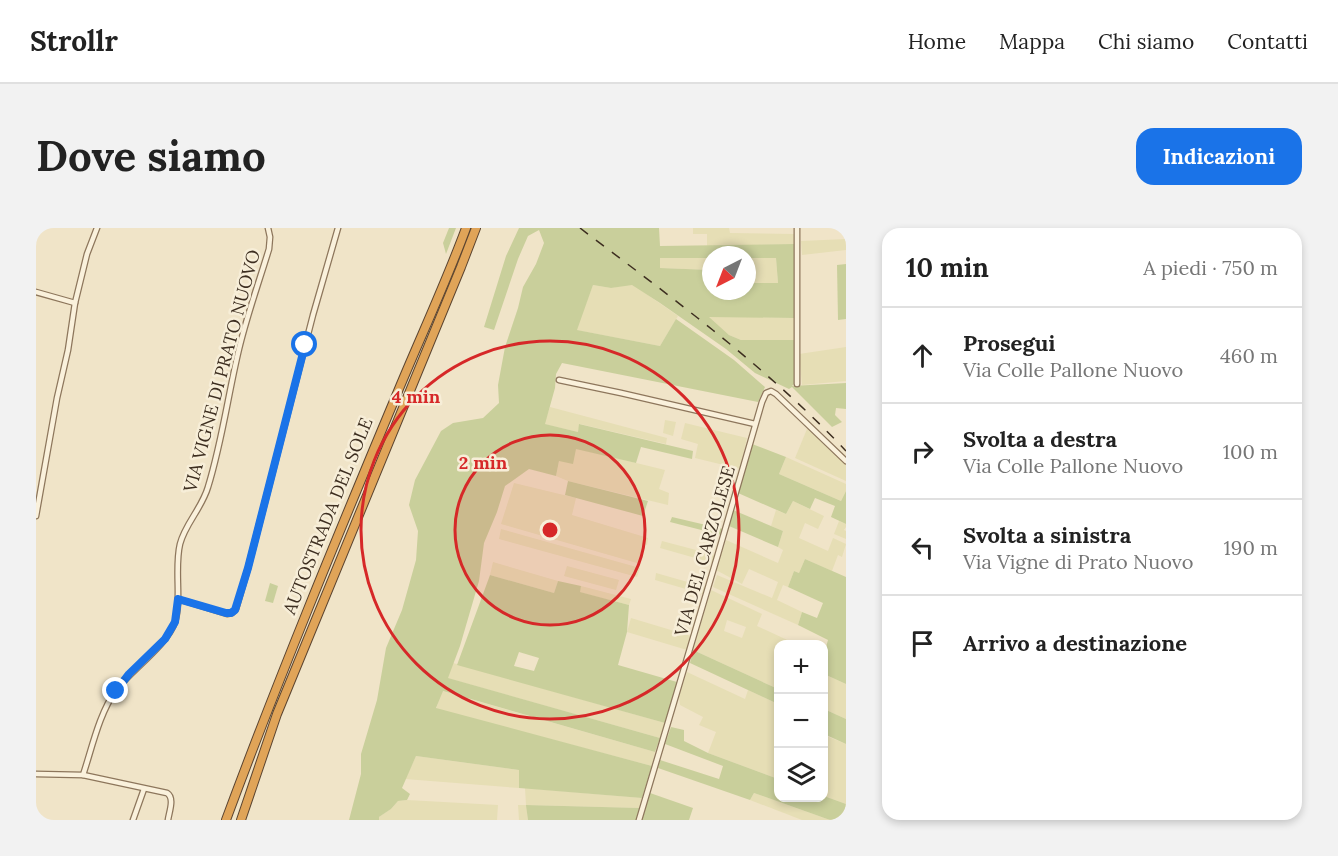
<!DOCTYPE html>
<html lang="it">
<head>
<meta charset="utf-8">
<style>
	:root { --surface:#fff; --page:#f2f2f2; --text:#222; --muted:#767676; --line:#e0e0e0; --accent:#1a73e8 }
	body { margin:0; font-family:Lora,serif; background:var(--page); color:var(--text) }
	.controls { position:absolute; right:18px; bottom:18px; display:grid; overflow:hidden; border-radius:12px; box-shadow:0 3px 9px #0003 }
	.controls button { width:54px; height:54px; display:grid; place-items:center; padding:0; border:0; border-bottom:2px solid var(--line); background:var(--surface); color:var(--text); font:30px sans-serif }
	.compass { position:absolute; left:666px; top:18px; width:54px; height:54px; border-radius:50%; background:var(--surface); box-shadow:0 3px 9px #0003; rotate:222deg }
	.stop { position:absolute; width:18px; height:18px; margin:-14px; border:4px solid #1a73e8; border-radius:50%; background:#fff }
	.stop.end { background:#1a73e8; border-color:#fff; box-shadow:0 2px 6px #0008 }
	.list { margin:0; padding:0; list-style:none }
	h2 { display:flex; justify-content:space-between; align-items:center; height:78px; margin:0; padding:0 24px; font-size:26px }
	h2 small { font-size:20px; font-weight:400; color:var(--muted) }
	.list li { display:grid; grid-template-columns:39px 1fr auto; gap:18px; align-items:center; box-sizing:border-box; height:96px; padding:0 24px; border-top:2px solid var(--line) }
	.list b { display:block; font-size:22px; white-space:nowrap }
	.list p { margin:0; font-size:20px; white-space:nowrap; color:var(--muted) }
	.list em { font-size:20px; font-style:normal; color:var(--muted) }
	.icon { flex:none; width:33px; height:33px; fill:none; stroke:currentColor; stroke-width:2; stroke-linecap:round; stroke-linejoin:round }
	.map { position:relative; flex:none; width:810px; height:592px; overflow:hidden; border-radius:18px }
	header { display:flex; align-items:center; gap:36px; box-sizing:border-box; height:84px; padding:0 30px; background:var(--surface); border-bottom:2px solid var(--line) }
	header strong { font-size:28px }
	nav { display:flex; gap:33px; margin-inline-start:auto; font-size:21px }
	.intro { display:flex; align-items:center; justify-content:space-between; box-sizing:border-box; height:144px; padding:0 36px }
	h1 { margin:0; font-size:42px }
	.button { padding:15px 27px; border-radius:18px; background:var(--accent); color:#fff; font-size:21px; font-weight:700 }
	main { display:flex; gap:36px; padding:0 36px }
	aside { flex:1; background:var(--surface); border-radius:18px; box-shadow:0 3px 9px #0003 }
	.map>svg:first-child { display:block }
</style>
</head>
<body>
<header>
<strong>Strollr</strong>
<nav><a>Home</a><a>Mappa</a><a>Chi siamo</a><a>Contatti</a></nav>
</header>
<div class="intro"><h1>Dove siamo</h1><a class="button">Indicazioni</a></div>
<main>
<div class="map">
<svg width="810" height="592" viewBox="0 0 810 592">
	<rect width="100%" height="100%" fill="#f0e4c8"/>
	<g fill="#e6deb5" fill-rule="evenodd">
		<polygon points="657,0 693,0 694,5 758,6 758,16 671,18 671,6 657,6"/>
		<polygon points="810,11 810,22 766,27 765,13"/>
		<polygon points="624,30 675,30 675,42 624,40"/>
		<polygon points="711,30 740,30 742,56 711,55"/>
		<polygon points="596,56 642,88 624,118 540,102 557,57 575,60"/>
		<polygon points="670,88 758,90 759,112 705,112 693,107"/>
		<polygon points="810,119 810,153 766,157 763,126"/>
		<polygon points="514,179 631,210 630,216 544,196 542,204 508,196"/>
		<polygon points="629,192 640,194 637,208 627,205"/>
		<polygon points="649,195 711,210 704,241 659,230 662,216 645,211"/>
		<polygon points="771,201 773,201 810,237 810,253 759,230"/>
		<polygon points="539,220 629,242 623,261 633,265 632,277 532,253 520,248 523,233"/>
		<polygon points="750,229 810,256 810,263 805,273 743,246"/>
		<polygon points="478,255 540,270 536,287 612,310 611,317 608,316 601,335 465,296"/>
		<polygon points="757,273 788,288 782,301 769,295 763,310 792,323 797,310 810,316 806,329 802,327 796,343 769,331 763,345 758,343 752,359 747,357 741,372 766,384 762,397 677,359 681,347 736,370 742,354 713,341 706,356 680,342 690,312 742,335 747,322 742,319 747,303 735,298 740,282 750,286"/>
		<polygon points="803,293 810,296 810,299 808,302 810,303 810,311 798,306"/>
		<polygon points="465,301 604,340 601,349 463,311"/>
		<polygon points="626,313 679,327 677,335 624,320"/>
		<polygon points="457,334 522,353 518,365 454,347"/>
		<polygon points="531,338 583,352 580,362 528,348"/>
		<polygon points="620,345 669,359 667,366 619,352"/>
		<polygon points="545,358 595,371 593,377 543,364"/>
		<path d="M 675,362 L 726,386 L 721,398 L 760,416 L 742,416 L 742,461 L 657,422 ZM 691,392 L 710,399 L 706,410 L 688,403 Z"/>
		<polygon points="595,390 655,408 651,422 591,404"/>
		<polygon points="417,435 629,495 624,510 411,450"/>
		<polygon points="651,444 709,471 712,462 742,476 742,551 672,525 680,504 663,497 667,489 644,477 643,468"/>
		<polygon points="788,446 810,456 810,491 788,481"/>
		<polygon points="406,463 619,524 616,538 400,481"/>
		<polygon points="788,507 810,516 810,576 788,568"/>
		<polygon points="380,528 483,542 483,560 369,551"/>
		<polygon points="489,560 606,570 604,580 491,577 492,592 483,592 482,577 490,577"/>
		<polygon points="718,565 794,592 766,592 714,572"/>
		<polygon points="371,572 462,577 461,592 343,592 343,589 355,581 362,573"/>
	</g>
	<g fill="#c9cf9b" fill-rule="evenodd">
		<polygon points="413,0 420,0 410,26 407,15"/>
		<path d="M 483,0 L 623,0 L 624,18 L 758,16 L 758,90 L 673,89 L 693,107 L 705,112 L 759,112 L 758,156 L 756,158 L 810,155 L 810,181 L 800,180 L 799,187 L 806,194 L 796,199 L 756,159 L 753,161 L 719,145 L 690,121 L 624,75 L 596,57 L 575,60 L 557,57 L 541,102 L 624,118 L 640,91 L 698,132 L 729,159 L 722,174 L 526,135 L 520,146 L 519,160 L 509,196 L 542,204 L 543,196 L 657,223 L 656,231 L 605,219 L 600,235 L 540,221 L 537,236 L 523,233 L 520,248 L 493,241 L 469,258 L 461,284 L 448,315 L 443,353 L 424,418 L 412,450 L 624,510 L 619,524 L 407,463 L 400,480 L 616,538 L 606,570 L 483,560 L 483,542 L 380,528 L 366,560 L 374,566 L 371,572 L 362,573 L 355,581 L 343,589 L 343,592 L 313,592 L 325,546 L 325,526 L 341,472 L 350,420 L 366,382 L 380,332 L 382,303 L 373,277 L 379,252 L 405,203 L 417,195 L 447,190 L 463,175 L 462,157 L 469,119 L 482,80 L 487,59 L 500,36 L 508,15 L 503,2 L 492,8 L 482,31 L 458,102 L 448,99 L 470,28 ZM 675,27 L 711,27 L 711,30 L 740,30 L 742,55 L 711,55 L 711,63 L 675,63 L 675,42 L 624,40 L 624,30 L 675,30 Z"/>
		<polygon points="810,36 810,91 802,92 801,37"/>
		<polygon points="716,216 750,229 743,246 805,273 810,263 810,296 795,289 799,278 779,270 774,281 757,273 750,286 702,265"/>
		<polygon points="532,253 612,273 607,288 529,267"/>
		<polygon points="697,282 747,303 742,319 693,298"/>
		<polygon points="636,289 687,301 685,307 634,294"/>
		<polygon points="769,331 810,349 810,456 788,446 788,426 792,412 762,397 766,384 781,390 787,375 752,359 758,343 763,345"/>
		<path d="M 454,347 L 518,365 L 522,353 L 545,358 L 544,364 L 593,377 L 591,404 L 582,437 L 641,454 L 629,495 L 421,437 ZM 483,424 L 503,430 L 498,443 L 478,438 Z"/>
		<polygon points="234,355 242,358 237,375 229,373"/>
		<polygon points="657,422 742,461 742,476 654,435"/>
		<polygon points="788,481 810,491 810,516 788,506"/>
		<polygon points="635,499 648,502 648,513 672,525 742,551 742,570 788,570 788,568 810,576 810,592 794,592 718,565 714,572 622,540 624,532 683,551 687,538 629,516"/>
		<polygon points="614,565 657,580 653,592 606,592"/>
		<polygon points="490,577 604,580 600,592 492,592"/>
	</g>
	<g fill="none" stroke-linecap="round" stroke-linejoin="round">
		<defs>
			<g id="street">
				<polyline points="761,0 761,156"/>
				<polyline points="0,64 39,75"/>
				<polyline points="523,152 585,165 719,196"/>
				<polyline points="0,288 21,170 32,122 39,75 51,26 61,0"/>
				<polyline points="142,371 191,386 196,385 200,381 212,340 277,87 302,0"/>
				<path d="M 0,546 L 47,547 L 131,565 C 139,570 133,584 132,592"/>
				<path d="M 47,547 C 56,520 63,486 80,462 C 96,442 132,416 139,394 C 146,372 138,341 144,316 C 149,296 166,280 172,259 C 186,214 192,167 203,121 C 211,87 223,54 233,21 L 234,9 L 232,0"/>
				<polyline points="97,592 108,561"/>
				<polyline points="603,592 682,326 726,174 730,165 735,163 740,166 810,233"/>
			</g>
			<g id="highway">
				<path d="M 190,592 C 243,449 301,309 360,168 C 383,112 409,57 430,0"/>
				<polyline points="205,592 241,486 425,39 440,0"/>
			</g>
		</defs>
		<use href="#street" stroke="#8d765c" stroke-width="7"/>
		<use href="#highway" stroke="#5b4430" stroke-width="10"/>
		<use href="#street" stroke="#faf1dc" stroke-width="4.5"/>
		<use href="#highway" stroke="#e0a458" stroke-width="8"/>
		<path stroke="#3d2e20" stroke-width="1.5" stroke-dasharray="10 10" stroke-linecap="butt" d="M 544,0 C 636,70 730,138 810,223"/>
	</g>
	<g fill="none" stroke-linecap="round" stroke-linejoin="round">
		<polyline stroke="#1a73e8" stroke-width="8" points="80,463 93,446 129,411 139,394 142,371 190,385 195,385 199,382 212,340 269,117"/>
	</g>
	<circle cx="514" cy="302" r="95" fill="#d62828" fill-opacity=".12"/>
	<g fill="none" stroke="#d62828" stroke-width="3">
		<circle cx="514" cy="302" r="95"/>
		<circle cx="514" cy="302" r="189"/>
	</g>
	<g text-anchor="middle" stroke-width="5" stroke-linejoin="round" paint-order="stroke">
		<g font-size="18" fill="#3d2e20" stroke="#f7eed8">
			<text transform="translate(186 143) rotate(-75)" y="6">VIA VIGNE DI PRATO NUOVO</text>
			<text transform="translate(292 288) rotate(-68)" y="6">AUTOSTRADA DEL SOLE</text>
			<text transform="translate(669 323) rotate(-74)" y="6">VIA DEL CARZOLESE</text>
		</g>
	</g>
	<circle cx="514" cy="302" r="9" fill="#d62828" stroke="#f7eed8" stroke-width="3"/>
	<g font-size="18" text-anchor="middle" font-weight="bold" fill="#d62828" stroke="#f7eed8" stroke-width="5" stroke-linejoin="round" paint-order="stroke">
		<text x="380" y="175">4 min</text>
		<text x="447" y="241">2 min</text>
	</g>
</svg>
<div class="controls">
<button>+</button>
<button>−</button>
<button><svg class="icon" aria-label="layers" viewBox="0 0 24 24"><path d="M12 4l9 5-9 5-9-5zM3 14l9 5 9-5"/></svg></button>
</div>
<svg class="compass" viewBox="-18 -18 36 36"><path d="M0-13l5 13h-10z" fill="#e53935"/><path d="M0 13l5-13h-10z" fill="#767676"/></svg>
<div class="stop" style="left:269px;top:117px"></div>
<div class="stop end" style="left:80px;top:463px"></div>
</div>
<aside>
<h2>10 min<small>A piedi · 750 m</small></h2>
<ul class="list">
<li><svg class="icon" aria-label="ahead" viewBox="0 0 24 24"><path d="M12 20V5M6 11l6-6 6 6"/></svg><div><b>Prosegui</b><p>Via Colle Pallone Nuovo</p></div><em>460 m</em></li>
<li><svg class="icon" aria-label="right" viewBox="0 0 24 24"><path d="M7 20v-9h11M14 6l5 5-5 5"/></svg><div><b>Svolta a destra</b><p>Via Colle Pallone Nuovo</p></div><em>100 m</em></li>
<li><svg class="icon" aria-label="left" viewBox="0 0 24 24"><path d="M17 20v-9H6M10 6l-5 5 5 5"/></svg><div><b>Svolta a sinistra</b><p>Via Vigne di Prato Nuovo</p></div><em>190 m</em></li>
<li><svg class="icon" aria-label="arrive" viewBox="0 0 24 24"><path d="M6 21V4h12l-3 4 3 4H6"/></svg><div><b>Arrivo a destinazione</b></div></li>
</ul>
</aside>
</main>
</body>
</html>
